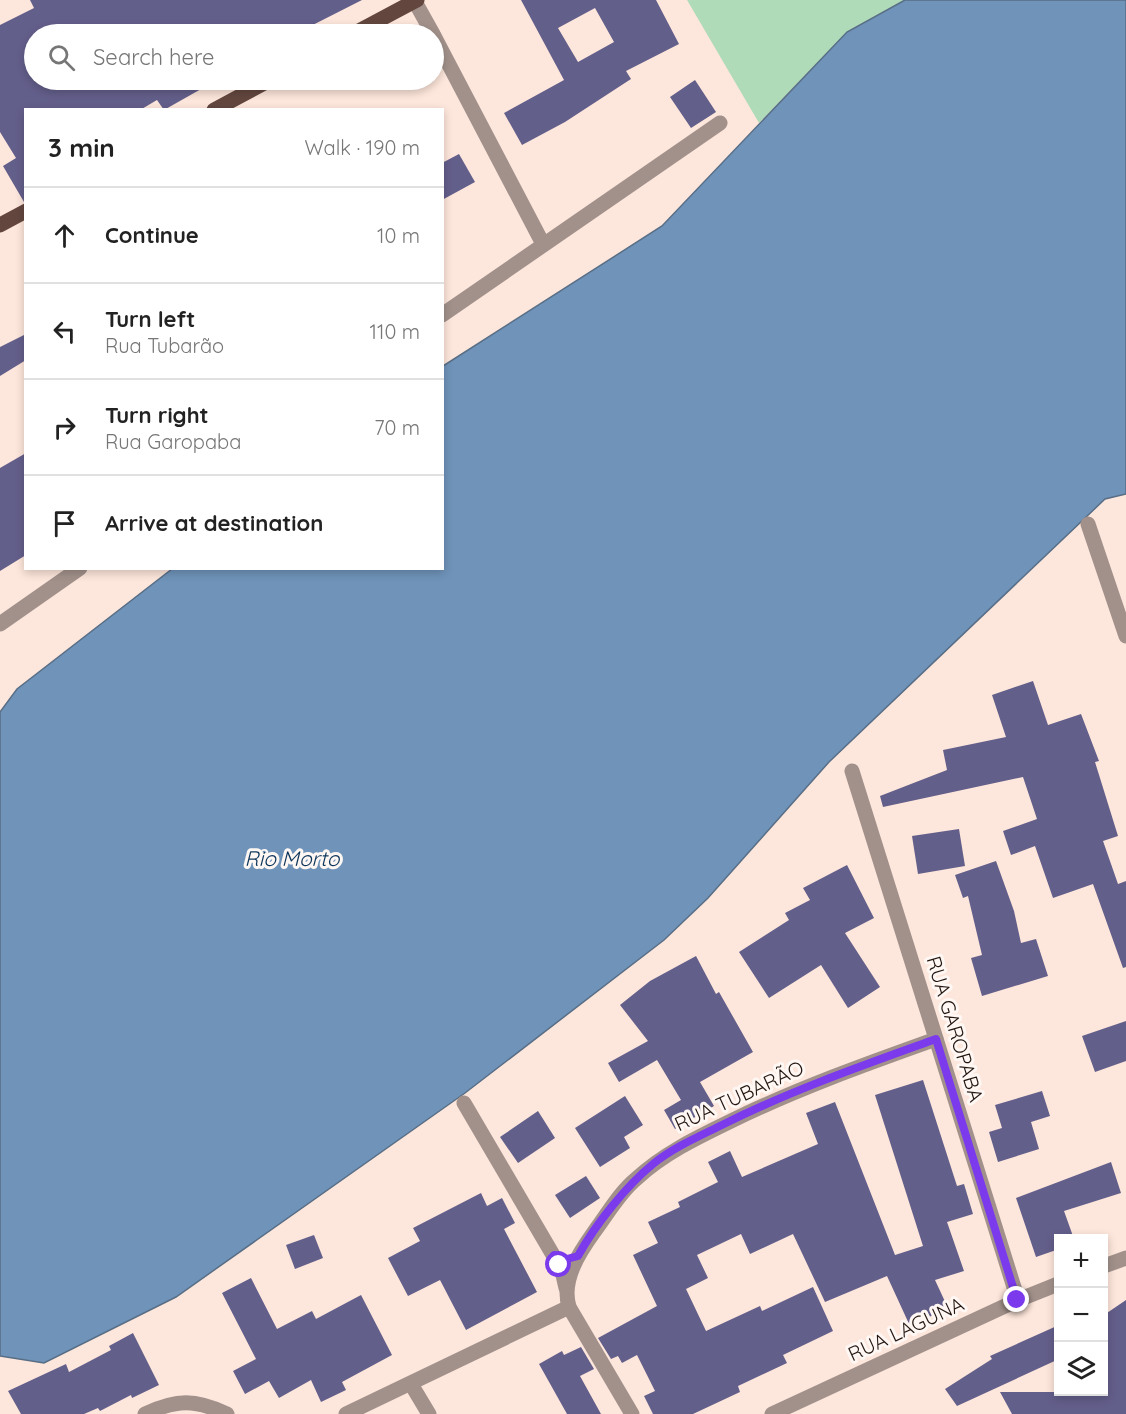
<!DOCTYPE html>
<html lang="en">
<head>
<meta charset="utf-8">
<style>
	:root { --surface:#fff; --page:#f6f6f6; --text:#222; --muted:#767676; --line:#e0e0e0 }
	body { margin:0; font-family:Quicksand,sans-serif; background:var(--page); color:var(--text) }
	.controls { position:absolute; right:18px; bottom:18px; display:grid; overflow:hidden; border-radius:0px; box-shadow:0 3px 9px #0003 }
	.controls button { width:54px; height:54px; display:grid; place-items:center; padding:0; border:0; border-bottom:2px solid var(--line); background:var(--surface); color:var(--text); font:30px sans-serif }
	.stop { position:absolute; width:18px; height:18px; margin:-14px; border:4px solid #7c3aed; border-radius:50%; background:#fff }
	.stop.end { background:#7c3aed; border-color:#fff; box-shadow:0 2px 6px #0008 }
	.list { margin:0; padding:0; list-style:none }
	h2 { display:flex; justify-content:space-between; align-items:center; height:78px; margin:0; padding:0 24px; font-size:26px }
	h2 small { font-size:20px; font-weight:400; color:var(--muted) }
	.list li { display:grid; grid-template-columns:39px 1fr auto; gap:18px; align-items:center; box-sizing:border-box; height:96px; padding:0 24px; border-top:2px solid var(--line) }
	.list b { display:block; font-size:22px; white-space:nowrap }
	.list p { margin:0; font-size:20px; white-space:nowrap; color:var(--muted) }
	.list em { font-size:20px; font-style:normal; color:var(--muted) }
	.icon { flex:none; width:33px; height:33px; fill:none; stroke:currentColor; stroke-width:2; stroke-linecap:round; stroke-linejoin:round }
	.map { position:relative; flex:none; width:1126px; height:1414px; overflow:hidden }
	.search { position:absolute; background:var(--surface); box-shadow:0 3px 9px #0003; left:24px; top:24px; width:420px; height:66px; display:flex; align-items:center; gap:15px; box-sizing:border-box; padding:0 21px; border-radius:33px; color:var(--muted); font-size:22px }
	.panel { position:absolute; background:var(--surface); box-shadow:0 3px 9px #0003; left:24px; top:108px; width:420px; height:462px; border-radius:0px }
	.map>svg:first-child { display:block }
</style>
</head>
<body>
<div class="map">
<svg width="1126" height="1414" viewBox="0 0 1126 1414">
	<rect width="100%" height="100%" fill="#fde6db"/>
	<polygon fill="#b0dbb9" points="687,0 905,0 847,32 759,123"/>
	<polygon fill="#6f93b9" stroke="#586e86" stroke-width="1.5" points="905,0 1126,0 1126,494 1105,499 829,762 708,898 664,940 465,1093 176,1297 44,1363 0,1356 0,712 17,689 172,569 442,568 443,366 662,226 847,32"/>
	<g fill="#635f8b" fill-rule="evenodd">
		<polygon points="30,0 362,0 295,34 34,34 34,80 217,80 164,110 157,100 140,110 26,110 24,202 3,166 16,158 0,132 0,25 34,8"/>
		<path d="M 521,0 L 656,0 L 679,44 L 626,71 L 631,79 L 565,122 L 522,145 L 504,113 L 564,80 ZM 595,8 L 614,42 L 578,62 L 558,28 Z"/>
		<polygon points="695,80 716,112 691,128 670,97"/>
		<polygon points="459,154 475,182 442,200 442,163"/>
		<polygon points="26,334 26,360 0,376 0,347"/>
		<polygon points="26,453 26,555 0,571 0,468"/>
		<polygon points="1033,681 1048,725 1081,714 1099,761 1095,762 1118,836 1103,841 1118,884 1126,881 1126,967 1123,968 1093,884 1053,898 1035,846 1011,855 1003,831 1037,819 1023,777 883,807 880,796 947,770 943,750 1006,737 992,695"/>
		<polygon points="959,829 965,866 918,874 912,836"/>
		<polygon points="996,861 1014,911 1021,943 1036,939 1048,976 982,996 971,958 982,955 968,896 963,898 955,875"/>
		<polygon points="847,865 874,918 845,933 880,987 848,1008 821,965 769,998 739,952 789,920 785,913 810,900 803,888"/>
		<polygon points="696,956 716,994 719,992 753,1052 700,1082 714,1106 675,1129 664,1110 681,1100 657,1060 619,1082 608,1063 648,1041 620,1005 650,981"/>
		<polygon points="1126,1021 1126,1061 1095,1072 1082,1036"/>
		<polygon points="923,1080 957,1186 964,1184 973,1214 947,1222 964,1271 935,1280 948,1308 910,1326 887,1276 825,1302 793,1234 750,1254 741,1234 697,1255 708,1278 686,1289 706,1331 760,1306 762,1311 813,1287 833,1331 783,1355 787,1363 738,1386 740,1392 693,1414 653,1414 644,1396 655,1391 637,1355 622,1363 618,1356 611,1359 598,1338 657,1306 633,1255 658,1243 648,1222 680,1207 678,1202 718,1182 708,1162 730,1151 742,1177 818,1144 806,1113 835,1102 895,1255 923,1246 875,1095"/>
		<polygon points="1042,1091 1050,1116 1031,1122 1039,1149 998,1162 989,1132 1002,1128 995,1105"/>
		<polygon points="625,1096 643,1125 624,1137 630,1148 600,1167 575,1128"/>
		<polygon points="538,1111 555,1138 518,1163 500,1137"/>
		<polygon points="1111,1162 1121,1193 1064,1211 1074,1239 1059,1239 1059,1249 1036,1257 1016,1198"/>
		<polygon points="586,1176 600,1198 570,1218 555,1195"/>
		<polygon points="481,1193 487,1206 502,1198 515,1223 504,1229 537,1292 466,1330 440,1280 408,1296 388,1258 420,1241 413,1228"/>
		<polygon points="314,1235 323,1258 295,1269 286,1245"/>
		<polygon points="251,1278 277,1329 312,1311 316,1319 361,1295 392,1355 342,1382 346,1390 321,1402 311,1380 279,1398 269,1381 245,1394 233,1371 256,1359 222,1293"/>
		<polygon points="1126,1300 1126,1414 1012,1414 1000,1392 1104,1392 1104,1315"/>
		<polygon points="1059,1325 1059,1359 957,1406 945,1389 992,1359 990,1356"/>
		<polygon points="133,1333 159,1385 132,1398 131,1395 100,1411 98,1408 84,1414 21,1414 8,1391 66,1364 69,1372 111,1350 109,1346"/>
		<polygon points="581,1347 594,1369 580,1376 601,1414 567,1414 539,1364 562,1351 564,1355"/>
	</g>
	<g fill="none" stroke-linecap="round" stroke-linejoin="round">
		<g stroke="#a2918b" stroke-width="15">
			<polyline points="414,0 433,34"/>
			<polyline points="434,36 543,244"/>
			<polyline points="442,315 720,123"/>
			<polyline points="1088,524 1126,636"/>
			<polyline points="0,624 80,568"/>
			<polyline points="852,771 1018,1300"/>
			<polyline points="464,1103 556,1260 563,1275 566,1288"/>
			<polyline points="1104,1266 1126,1258"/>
			<polyline points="411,1384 429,1414"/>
			<path d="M 145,1414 C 177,1399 195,1399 227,1414"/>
			<polyline points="346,1414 569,1307"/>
			<path d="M 632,1414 L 569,1307 C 561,1280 579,1253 594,1232 C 607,1215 619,1193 636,1179 C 663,1154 696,1138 729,1122 C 796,1089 866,1064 936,1039"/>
			<polyline points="772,1414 1018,1300 1058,1284"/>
		</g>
		<g stroke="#63473f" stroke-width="15">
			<polyline points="353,34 417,0"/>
			<polyline points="214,110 270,80"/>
			<polyline points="0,225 26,211"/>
		</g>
	</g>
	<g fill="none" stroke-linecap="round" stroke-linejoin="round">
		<path stroke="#7c3aed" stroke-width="8" d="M 559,1265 L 554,1255 L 567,1259 L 578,1256 C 595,1225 626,1186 653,1164 C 674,1147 700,1136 724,1124 C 792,1090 864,1065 936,1039 L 1017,1300"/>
	</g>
	<g text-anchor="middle" stroke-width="6" stroke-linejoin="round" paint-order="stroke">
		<g font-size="20" fill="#231610" stroke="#fff7f3">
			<text transform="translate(955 1029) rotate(73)" y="7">RUA GAROPABA</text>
			<text transform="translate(739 1096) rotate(-25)" y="7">RUA TUBARÃO</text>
			<text transform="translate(906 1329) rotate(-25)" y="7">RUA LAGUNA</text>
		</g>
		<g font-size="21" font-style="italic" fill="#0c355b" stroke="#fff7f3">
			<text x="292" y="866">Rio Morto</text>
		</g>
	</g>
</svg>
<div class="controls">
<button>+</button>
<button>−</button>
<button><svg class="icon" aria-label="layers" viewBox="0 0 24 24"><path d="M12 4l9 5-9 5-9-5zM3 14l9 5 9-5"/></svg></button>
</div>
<div class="stop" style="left:559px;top:1265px"></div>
<div class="stop end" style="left:1017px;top:1300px"></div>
<div class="search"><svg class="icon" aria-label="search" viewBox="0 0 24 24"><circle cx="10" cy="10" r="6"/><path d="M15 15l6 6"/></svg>Search here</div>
<section class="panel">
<h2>3 min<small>Walk · 190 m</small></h2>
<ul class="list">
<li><svg class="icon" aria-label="ahead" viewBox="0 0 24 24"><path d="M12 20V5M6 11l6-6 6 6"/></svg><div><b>Continue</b></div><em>10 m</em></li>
<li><svg class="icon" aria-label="left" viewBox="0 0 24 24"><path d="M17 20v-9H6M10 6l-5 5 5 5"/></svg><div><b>Turn left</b><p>Rua Tubarão</p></div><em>110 m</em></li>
<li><svg class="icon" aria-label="right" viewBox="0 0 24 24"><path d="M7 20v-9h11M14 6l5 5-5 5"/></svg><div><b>Turn right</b><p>Rua Garopaba</p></div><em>70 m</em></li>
<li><svg class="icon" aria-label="arrive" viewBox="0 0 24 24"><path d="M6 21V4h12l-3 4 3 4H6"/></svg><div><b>Arrive at destination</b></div></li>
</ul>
</section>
</div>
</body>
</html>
